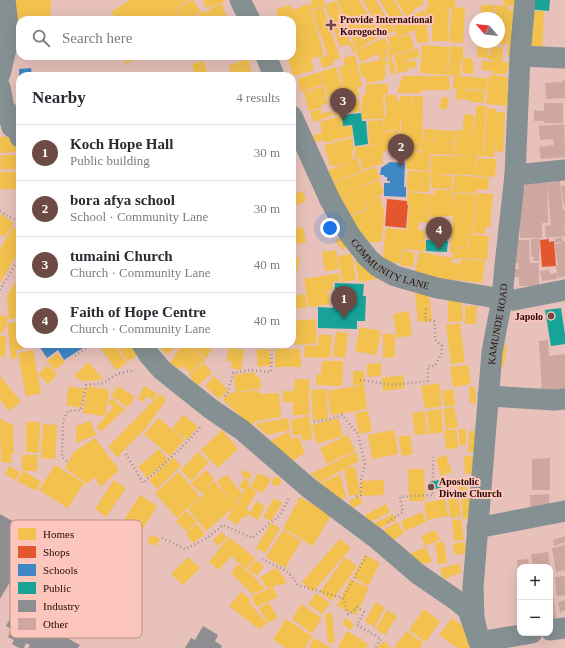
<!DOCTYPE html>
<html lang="en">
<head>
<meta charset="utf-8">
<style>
	:root { --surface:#fff; --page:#f7f7f7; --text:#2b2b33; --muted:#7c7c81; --line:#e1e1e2; --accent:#6c4a45 }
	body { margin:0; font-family:"Times New Roman",serif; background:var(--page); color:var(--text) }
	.controls { position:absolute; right:12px; bottom:12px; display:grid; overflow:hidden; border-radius:8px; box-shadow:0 4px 16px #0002 }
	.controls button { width:36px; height:36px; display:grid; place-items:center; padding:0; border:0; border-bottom:1px solid var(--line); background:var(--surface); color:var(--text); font:20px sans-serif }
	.compass { position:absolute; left:469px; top:12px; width:36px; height:36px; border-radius:50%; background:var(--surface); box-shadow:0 4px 16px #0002; rotate:298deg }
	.you { position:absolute; left:330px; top:228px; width:14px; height:14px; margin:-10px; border:3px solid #fff; border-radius:50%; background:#1a73e8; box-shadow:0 0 0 6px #1a73e833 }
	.badge { display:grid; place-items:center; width:26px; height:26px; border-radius:50%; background:var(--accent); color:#fff; font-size:13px; font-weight:700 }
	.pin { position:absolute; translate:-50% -33px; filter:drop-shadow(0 1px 2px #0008) }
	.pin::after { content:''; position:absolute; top:21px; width:14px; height:12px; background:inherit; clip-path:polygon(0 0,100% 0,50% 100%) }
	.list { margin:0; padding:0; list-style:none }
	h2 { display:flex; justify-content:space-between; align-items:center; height:52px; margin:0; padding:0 16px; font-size:17px }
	h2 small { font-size:13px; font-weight:400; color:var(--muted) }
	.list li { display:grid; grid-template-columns:26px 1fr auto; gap:12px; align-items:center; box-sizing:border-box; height:56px; padding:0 16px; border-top:1px solid var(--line) }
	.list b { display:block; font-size:15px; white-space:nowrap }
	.list p { margin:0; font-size:13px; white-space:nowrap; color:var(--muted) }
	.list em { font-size:13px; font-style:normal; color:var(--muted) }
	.icon { flex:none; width:22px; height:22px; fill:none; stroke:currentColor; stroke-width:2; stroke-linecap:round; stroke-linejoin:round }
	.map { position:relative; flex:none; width:565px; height:648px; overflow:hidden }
	.search { position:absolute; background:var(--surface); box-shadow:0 4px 16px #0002; left:16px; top:16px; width:280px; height:44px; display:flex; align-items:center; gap:10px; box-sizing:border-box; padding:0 14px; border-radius:12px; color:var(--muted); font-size:15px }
	.panel { position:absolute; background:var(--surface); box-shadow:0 4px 16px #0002; left:16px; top:72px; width:280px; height:276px; border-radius:12px }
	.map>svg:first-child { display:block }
</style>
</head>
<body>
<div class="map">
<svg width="565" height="648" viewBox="0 0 565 648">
	<rect width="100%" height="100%" fill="#e7c1ba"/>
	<g fill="#f2c14e">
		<polygon points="13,0 51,0 50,20 20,20 20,29 12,28"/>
		<polygon points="130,0 188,0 175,9 182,20 117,20 111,12"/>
		<polygon points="191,0 193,0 201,12 189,20 183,20 176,9"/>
		<polygon points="203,0 224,0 225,2 206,8"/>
		<polygon points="311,0 324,0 325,7 311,9 310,4 312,3"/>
		<polygon points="337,0 359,0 381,35 357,50"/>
		<polygon points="363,0 376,0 394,31 384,37"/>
		<polygon points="380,0 394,0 403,16 392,22"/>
		<polygon points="396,0 407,0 411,6 408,0 422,0 424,4 413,10 414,12 406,16"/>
		<polygon points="427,0 454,0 456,5 453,7 465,8 463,43 449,42 452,7 449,9 448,41 432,41 432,20 426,19 426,6 430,7"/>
		<polygon points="504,0 516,0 515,7 503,4"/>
		<polygon points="336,1 350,42 352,41 356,51 353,53 349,44 340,47 325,5"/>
		<polygon points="222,4 228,20 214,20 212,14 213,20 199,20 198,15 200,14 200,13 211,10 210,8"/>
		<polygon points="309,4 324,55 311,59 314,70 293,76 287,56 292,56 292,20 279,20 276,9 290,5 292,10"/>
		<polygon points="481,5 495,5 495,18 479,18 480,13 481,13"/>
		<polygon points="496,5 508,6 508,10 523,10 522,57 508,56 508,30 507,45 489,44 488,55 491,55 491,47 503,47 502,62 514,63 513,70 507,70 506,74 493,74 493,71 482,70 482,61 493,62 493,60 488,60 488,58 477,57 478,42 499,42 499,18 496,18"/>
		<polygon points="323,8 340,58 333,61 334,64 323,68 319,58 328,55 320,33 319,33 312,10"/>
		<polygon points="424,10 429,42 417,43 415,30 398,37 392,25"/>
		<polygon points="524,11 544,11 542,59 523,58"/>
		<polygon points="410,34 414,49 391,55 396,73 391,74 388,61 390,61 387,50 391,49 388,37 397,35 398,38"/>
		<polygon points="385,38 390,48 385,50 388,56 380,60 377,54 361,62 356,51 381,39 381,40"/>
		<polygon points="422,45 449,47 447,75 420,73"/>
		<polygon points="450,46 463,47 463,58 472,58 472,63 474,63 473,74 462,73 463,60 461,60 460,76 448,75"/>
		<polygon points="418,49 419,57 405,60 406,62 415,60 417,67 407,69 408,71 398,73 394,55"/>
		<polygon points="355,55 362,86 357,87 359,96 346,99 339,67 345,65 343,58"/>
		<polygon points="122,56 140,56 126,64"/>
		<polygon points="248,59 252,76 232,76 229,65"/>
		<polygon points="386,59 387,65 385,65 386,76 383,77 384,80 367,83 366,77 362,78 359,64"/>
		<polygon points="204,61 208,76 195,76 192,64"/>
		<polygon points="336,67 346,99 330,103 324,84 301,92 297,79 319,72 323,83 320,72"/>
		<polygon points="489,75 508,77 507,90 512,90 511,106 486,104"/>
		<polygon points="402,76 449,76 449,83 450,83 450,90 422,90 422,93 398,93 398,86 400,86 400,80 402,80"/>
		<polygon points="454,76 487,78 487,90 464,89 464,90 485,91 484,103 470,102 470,100 456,99 456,89 457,89 457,88 453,88"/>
		<polygon points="366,84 388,84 388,94 383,94 384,119 362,119 362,95 366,95"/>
		<polygon points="323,86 326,96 317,99 326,97 328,103 321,105 322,107 309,111 304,92 310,90 312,95 311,90"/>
		<polygon points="385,95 397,95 397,101 400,101 400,96 412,96 412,107 413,96 423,96 422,140 419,140 422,140 421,151 401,150 401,119 400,119 400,130 384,131 384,117 386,117"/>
		<polygon points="442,97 449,98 446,110 439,108"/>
		<polygon points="359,99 361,111 334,116 333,104"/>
		<polygon points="476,106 486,106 483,152 484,152 487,108 496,109 496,112 505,112 503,152 495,151 495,135 494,157 476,156 475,172 477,158 496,159 495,177 476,176 476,175 441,174 441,175 452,176 452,189 431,188 431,156 474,156 454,155 456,130 463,130 464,114 474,115 473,134 474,133"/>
		<polygon points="321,109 322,114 330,111 332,116 313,122 310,112"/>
		<polygon points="341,116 343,127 351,126 353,136 324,143 324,140 314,142 313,135 322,133 320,122"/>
		<polygon points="383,120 384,132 399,131 400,151 383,151 383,158 381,158 383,163 363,170 360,158 355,159 355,147 382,145 369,145 368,121"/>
		<polygon points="424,129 435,129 434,140 423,140"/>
		<polygon points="435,130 455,131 454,142 445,142 454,143 453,155 430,154 429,171 406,169 407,151 421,152 422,154 422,140 435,141"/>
		<polygon points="17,136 18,152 0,153 0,137"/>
		<polygon points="352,138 354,150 351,151 354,161 334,166 333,165 330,166 324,145"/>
		<polygon points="1,155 18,155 18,169 0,169"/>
		<polygon points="357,159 362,171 330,183 326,171"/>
		<polygon points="376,167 380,178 356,189 356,190 357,189 379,180 384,192 383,192 383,194 375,197 375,195 374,195 375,198 380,196 384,212 382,241 373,243 357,234 351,216 368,210 364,199 363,200 367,209 344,218 336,199 351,193 336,198 330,184"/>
		<polygon points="408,171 430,172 429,192 407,191"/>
		<rect x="0" y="172" width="19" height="17"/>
		<polygon points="454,175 489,178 488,190 477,189 476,193 453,192 452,214 454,193 475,194 473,235 489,236 487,260 461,258 462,255 461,258 458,258 458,259 452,259 453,254 458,254 459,248 469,248 470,234 469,234 468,248 458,247 458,253 450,253 453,216 441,216 441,218 429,217 430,195 434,195 434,190 453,190"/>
		<polygon points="302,191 303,193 304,193 306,201 292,207 292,195"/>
		<polygon points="408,192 430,194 428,219 450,220 448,240 427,238 428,223 419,222 418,230 425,231 425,241 409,240 426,242 425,251 402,249 400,263 382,261 386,228 406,230 406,229 407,229 409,204 407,204"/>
		<polygon points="476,193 493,194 490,227 485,227 485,234 474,233"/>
		<polygon points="0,214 14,223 5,237 0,234"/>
		<polygon points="13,227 20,230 20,250 0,283 0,249"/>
		<polygon points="303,227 306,242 292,245 292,229"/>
		<polygon points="349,232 355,242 342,250 335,240"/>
		<polygon points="336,250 339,269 325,271 322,252"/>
		<polygon points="403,250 415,253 413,267 400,265"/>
		<polygon points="419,252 452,258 451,262 460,264 457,281 415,274"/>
		<polygon points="352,254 356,280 342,282 338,256"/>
		<polygon points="292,257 300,258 296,276 292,275"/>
		<polygon points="380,257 383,278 359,282 355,261"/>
		<polygon points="461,259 485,261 482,283 458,280"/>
		<polygon points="339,273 340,281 332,282 333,289 328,291 330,304 309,307 304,279"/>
		<polygon points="16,281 20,283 20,318 9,319 7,296"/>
		<polygon points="429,292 432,321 418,322 415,294"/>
		<polygon points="306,294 307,307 292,309 292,296"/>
		<polygon points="448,301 462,301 463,321 448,322"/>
		<polygon points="465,306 477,306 476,324 465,324"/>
		<polygon points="409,311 412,335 397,338 393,314"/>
		<polygon points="0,315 8,317 3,333 0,332"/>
		<polygon points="315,319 317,343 295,345 292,321"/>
		<polygon points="20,321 20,344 24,344 24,349 16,350 17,358 11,359 7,323"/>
		<polygon points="460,323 465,362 451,364 446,325"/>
		<polygon points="360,327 381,331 376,355 355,351"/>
		<polygon points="336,332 348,333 345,358 333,356"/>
		<polygon points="383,334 395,334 395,357 383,358"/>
		<polygon points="0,335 6,337 5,357 0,356"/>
		<polygon points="319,335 332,335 330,358 304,357 305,345 318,346"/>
		<polygon points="492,343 507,345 504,367 489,366"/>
		<polygon points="103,344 114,344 127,363 116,370 100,347"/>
		<polygon points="116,344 132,344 139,354 128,362"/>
		<polygon points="163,344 171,344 175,347 168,355 160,348"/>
		<polygon points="182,344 187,344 193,347 205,360 190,373 181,365 179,369 170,363"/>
		<polygon points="191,344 214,344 206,359"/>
		<polygon points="228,348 244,350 241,370 231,368 232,362 227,361"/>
		<polygon points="269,349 271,365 258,367 256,350"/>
		<polygon points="275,349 300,349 301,367 275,367"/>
		<polygon points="33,350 41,393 26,396 18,353"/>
		<polygon points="57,353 65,362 55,370 47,361"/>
		<polygon points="322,361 343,361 342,386 316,385 316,374 321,375"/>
		<polygon points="88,362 103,379 91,381 88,380 84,382 74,376"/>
		<polygon points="204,363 212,373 197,386 189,375"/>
		<polygon points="381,363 381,376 367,377 367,364"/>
		<polygon points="48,365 57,375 48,384 38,374"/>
		<polygon points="468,365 471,384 453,387 450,367"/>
		<rect x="353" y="371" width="11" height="14"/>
		<polygon points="255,372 255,377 260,377 261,388 236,392 234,375"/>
		<polygon points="403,375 405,388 383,391 382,378"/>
		<polygon points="0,376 21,402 9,411 0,400"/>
		<polygon points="214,376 228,390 219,399 205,386"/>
		<polygon points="295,379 309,379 309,415 293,415 293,402 283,402 283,391 294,391"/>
		<polygon points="439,383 442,406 425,409 421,386"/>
		<polygon points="364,385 367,409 331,415 327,391"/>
		<polygon points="69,386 85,389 81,408 66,405"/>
		<polygon points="87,386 109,390 105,416 83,413"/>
		<polygon points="118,386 135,397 128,407 111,396"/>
		<polygon points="144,386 157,393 153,400 146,396 143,402 138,399"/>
		<polygon points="469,387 475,387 476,403 470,403"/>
		<polygon points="326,389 328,419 313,420 311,390"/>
		<polygon points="453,389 455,405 445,407 442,391"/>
		<polygon points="258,390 260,394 279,393 281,417 256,421 248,429 239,421 243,418 223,400 229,393"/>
		<polygon points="160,394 166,400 146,428 117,457 108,447"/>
		<polygon points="111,398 125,409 102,431 97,427 113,407 108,403"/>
		<polygon points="454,407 458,427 446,429 443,409"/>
		<polygon points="441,409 443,432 429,434 427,411"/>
		<polygon points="368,411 372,431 359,434 355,413"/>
		<polygon points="425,411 427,434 415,435 412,413"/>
		<polygon points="183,415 198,426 187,440 172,429"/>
		<polygon points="309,416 313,439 302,441 301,434 293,436 291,420"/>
		<polygon points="159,418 184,440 170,456 144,434"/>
		<polygon points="288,418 290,430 267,435 255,424"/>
		<polygon points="338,418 343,436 317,444 312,425"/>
		<polygon points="0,419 13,425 14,453 11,454 12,463 1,462"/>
		<polygon points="90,421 96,435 76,443 76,426"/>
		<polygon points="26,422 40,422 39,453 26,452"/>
		<polygon points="43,424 57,425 55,459 41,458"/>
		<polygon points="456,429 458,448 446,449 444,431"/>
		<rect x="459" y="429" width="7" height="16"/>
		<polygon points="222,430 238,449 218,468 201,450"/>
		<polygon points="394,430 398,454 372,459 368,435"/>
		<polygon points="469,431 483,431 482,452 468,452"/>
		<polygon points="289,432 291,439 298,437 305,453 290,462 269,441"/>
		<polygon points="348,435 355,451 327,464 320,448"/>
		<polygon points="410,435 413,454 402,456 398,437"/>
		<polygon points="95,438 119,470 101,487 94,477 87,484 65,468 74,452"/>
		<polygon points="159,449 168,460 147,478 138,467"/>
		<polygon points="198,452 209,462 191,481 181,470"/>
		<polygon points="356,452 359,461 320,482 310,474"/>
		<polygon points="22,455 38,455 37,471 23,471 41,481 36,491 17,481 23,471 22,471"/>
		<polygon points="446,455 452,472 441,476 436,459"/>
		<polygon points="482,455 483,473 465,474 464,456"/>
		<polygon points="173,457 181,466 157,489 149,480"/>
		<polygon points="55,465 84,483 68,508 39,490"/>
		<polygon points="9,466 20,472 16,480 5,474"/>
		<polygon points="355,467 361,494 349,496 344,469"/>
		<polygon points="408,469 424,469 425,501 409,501"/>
		<polygon points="206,470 214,479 205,489 214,481 231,501 217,481 227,475 242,494 234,504 235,506 206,531 188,509 204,495 201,491 200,493 191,483"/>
		<polygon points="244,470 252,474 249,480 241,475"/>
		<polygon points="179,472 200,497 177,518 155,493"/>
		<polygon points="258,473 271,479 263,493 251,487"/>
		<polygon points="340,474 346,498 335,500 319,484"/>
		<polygon points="275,476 282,480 278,487 271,483"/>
		<polygon points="244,479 250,482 248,486 257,492 246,509 250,512 245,518 242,517 237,525 227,518 245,490 239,487"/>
		<polygon points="114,480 126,488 106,517 95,509"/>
		<polygon points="384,480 384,495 362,496 361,481"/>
		<polygon points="466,480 467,495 459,496 458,481"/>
		<polygon points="140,495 157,506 136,540 118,529"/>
		<polygon points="359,496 363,503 352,508 349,501"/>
		<polygon points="300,497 331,515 313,546 283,528"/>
		<polygon points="458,497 461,516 450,518 448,499"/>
		<polygon points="475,497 477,517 463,519 461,499"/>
		<polygon points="274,498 282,503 271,521 263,517"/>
		<polygon points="445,499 448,516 427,520 424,503"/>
		<polygon points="256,501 265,506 258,520 249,515"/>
		<polygon points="386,504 390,512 369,523 365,515"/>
		<polygon points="186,511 197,522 187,532 176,521"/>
		<polygon points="422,512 426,522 405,531 401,521"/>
		<polygon points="393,514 396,520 376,530 373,524"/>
		<polygon points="461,519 464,540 454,541 452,520"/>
		<polygon points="397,522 404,533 387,544 380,532"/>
		<polygon points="271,523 280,528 265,553 256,548"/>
		<polygon points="197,524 205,534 193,543 186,534"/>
		<polygon points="283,530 301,541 285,568 266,557"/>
		<polygon points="435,530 440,540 425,546 421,536"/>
		<polygon points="222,532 227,538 218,546 213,540"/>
		<polygon points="151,535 160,539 156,546 147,542"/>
		<polygon points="229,537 255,558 246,569 231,556 219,570 209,562"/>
		<polygon points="340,539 351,548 313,592 302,582"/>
		<polygon points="444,542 447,563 438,564 435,543"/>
		<polygon points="465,542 467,553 455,555 453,544"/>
		<polygon points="426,547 432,561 416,567 410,554"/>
		<polygon points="365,555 380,563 368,586 353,577"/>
		<polygon points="188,557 200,568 183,585 171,574"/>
		<polygon points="345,557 357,566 332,601 320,592"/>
		<polygon points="255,560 264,566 257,576 248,570"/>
		<polygon points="459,563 462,572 444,579 440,569"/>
		<polygon points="238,564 253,576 265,589 252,594 231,573"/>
		<polygon points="277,568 287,583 267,588 260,577"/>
		<polygon points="350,579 369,588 356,615 337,606"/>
		<polygon points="273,587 278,597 256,607 252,596"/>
		<polygon points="241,592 250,599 250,604 267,623 259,629 229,606"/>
		<polygon points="316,593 330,603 322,614 308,604"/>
		<polygon points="268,602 278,617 269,623 259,609"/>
		<polygon points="376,602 385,608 374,627 365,621"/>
		<polygon points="301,604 322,618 312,633 292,619"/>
		<polygon points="424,609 440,621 426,642 409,630"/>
		<polygon points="387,610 397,616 385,635 376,629"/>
		<polygon points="332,613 335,643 328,643 325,614"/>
		<polygon points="346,618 354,624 350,630 342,624"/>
		<polygon points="452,618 478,637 470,648 457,648 439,635"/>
		<polygon points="286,619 312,636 305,648 286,648 273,640"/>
		<polygon points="347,631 368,644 366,648 340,648 338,647"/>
		<polygon points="407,631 423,643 420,648 397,648 395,646"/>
		<polygon points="314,638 331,648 309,648"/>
		<polygon points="384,641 391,648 377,648"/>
	</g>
	<g fill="#e4572e">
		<polygon points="387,199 407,201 407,205 408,205 406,228 385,226"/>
		<polygon points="549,239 549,242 554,241 556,266 542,267 540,240"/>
	</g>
	<g fill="#3f88c5">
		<polygon points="31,68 32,76 19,76 19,69"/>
		<polygon points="390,162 405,163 404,187 406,187 406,197 384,196 384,183 390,183 390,181 387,181 387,177 385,177 384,175 380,175 381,168"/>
		<polygon points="42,344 89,344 64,360 58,350 47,358 39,346"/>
	</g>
	<g fill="#17a398">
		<polygon points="527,0 550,0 549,11 526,9"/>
		<polygon points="361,113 362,121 366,121 368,144 355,146 352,125 343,126 342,115"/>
		<polygon points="426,240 448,241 447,252 426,251"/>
		<polygon points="335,283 364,284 363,296 366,296 365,321 357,321 357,329 318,328 318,307 333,308"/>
		<polygon points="561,308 565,335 565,344 551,346 545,310"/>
		<polygon points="439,480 441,488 430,490 429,482"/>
	</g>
	<g fill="#8d8d92">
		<polygon points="0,514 21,526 17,533 19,534 17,537 25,542 16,556 23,560 0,599"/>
		<polygon points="15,610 80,645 78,648 28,648 30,645 26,643 24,648 19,648 12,644 14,640 8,637 12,629 6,626"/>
		<polygon points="203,626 218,635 215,641 222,646 221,648 185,648 191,638 195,640"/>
	</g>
	<g fill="#cda7a0">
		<polygon points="563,80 565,80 565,98 546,99 545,83 563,82"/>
		<polygon points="544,103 563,103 563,123 544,123 544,121 534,121 534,110 544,111"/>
		<polygon points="564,124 565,157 541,159 539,147 554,145 553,139 540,140 539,126"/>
		<polygon points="560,181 563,210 565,210 565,225 564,225 565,236 546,238 545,226 551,225 547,183"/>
		<polygon points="525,182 547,182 548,223 542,223 542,238 520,238 519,190 525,189"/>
		<polygon points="565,185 565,205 564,205 561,186"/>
		<polygon points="562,237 563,242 565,241 565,276 558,278 556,266 558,265 554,244 562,243 561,242 555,243 554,239"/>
		<polygon points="531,239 540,239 539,261 533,261 534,257 531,257"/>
		<polygon points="513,240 529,240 530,263 539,263 539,286 519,286 519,277 514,277 513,269 519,269 518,263 514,263"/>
		<polygon points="549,270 550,274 557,273 557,279 542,281 540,271"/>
		<polygon points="548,340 549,356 565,354 565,393 542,395 539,341"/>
		<polygon points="550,458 550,490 532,490 532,459"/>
		<polygon points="549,494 550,517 531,518 530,495"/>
		<polygon points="565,536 565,542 554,546 553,540"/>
		<polygon points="565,545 565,570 556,572 552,548"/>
		<polygon points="548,552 550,567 533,567 531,554"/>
		<polygon points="528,559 529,567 520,567 520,580 519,580 517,560"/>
		<polygon points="550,576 551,576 556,619 550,620"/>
		<polygon points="565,576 565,595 557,596 555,577"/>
		<polygon points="565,600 565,610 560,612 558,602"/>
	</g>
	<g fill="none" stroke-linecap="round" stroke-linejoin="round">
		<g stroke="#999190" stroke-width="2.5" stroke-dasharray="1 3" stroke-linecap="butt">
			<polyline points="0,211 7,216 20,222"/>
			<polyline points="0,290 20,256"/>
			<polyline points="75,356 92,344"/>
			<polyline points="360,380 392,385 428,381 428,366 435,366 441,354 442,346 435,340 435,322 434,321 425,320 426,306"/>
			<polyline points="225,396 228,392 233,373 250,370 271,372 272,349 276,344"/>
			<polyline points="314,422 330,419 342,415 355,431 358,434 365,465 361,480 361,495 355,497"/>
			<polyline points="126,454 143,483 179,450 201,427"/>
			<polyline points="67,461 62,457 63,421 68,411 81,410 86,385 103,383 117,374 135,370"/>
			<polyline points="388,522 403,512 400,497 433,495 433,457"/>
			<polyline points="162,538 185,549 207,538 223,525 252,538 280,515 289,498"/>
			<polyline points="366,556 343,598 348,614 351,613 357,607 364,612 357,625 381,639 375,648"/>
			<polyline points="262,559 288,572 298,585 343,598"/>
		</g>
		<g stroke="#859092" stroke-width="21">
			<polyline points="240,0 250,20"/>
			<polyline points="266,56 274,76"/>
			<polyline points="520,56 565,58"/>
			<polyline points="0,74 7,45 8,25 5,0"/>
			<polyline points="0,87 4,108 7,111 12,127 18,130 20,137"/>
			<path id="s1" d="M 292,116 L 330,200 L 350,235 L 368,258 L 377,266 L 395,276 L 437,288 L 502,299 L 514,300 L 565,290"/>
			<polyline points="515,175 565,170"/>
			<polyline points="142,344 149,355 162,370 211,409 242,430 309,488 376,538 418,574 456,600 468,610 479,642 532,633"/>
			<polyline points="488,396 554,400 565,399"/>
			<polyline points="477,528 565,511"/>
			<polyline points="550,630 565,628"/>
			<path id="s2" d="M 481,648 L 474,618 L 473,587 L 492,352 L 502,299 L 505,265 L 515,175 L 520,56 L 525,0"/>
		</g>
	</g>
	<g fill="#6c4a45" stroke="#fcc6bc" stroke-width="1.5">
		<path d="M329 19h4v4h4v4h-4v4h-4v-4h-4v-4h4z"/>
		<circle cx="551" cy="316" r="4"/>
		<circle cx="431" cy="487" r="4"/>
	</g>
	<g text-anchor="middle" stroke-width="4" stroke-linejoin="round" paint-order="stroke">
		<g font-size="10" font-weight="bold" fill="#290a06" stroke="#fcc6bc" text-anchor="start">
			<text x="340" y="23">Provide International<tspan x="340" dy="12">Korogocho</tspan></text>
			<text x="543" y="320" text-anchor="end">Japolo</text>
			<text x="439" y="485">Apostolic<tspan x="439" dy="12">Divine Church</tspan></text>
		</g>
		<g font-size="10" fill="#290a06" stroke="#fcc6bc">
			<text dy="4" stroke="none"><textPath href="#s1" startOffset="184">COMMUNITY LANE</textPath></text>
			<text dy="4" stroke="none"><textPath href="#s2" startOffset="326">KAMUNDE ROAD</textPath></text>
		</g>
	</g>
	<rect x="10" y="520" width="132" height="118" rx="6" fill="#fcc6bc" stroke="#bd8e85" stroke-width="1"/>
	<rect x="18" y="528" width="18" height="12" fill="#f2c14e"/>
	<rect x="18" y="546" width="18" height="12" fill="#e4572e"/>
	<rect x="18" y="564" width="18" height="12" fill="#3f88c5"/>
	<rect x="18" y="582" width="18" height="12" fill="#17a398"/>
	<rect x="18" y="600" width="18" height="12" fill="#8d8d92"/>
	<rect x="18" y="618" width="18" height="12" fill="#cda7a0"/>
	<g font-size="11" fill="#290a06">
		<text x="43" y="538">Homes</text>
		<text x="43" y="556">Shops</text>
		<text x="43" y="574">Schools</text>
		<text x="43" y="592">Public</text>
		<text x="43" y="610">Industry</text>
		<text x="43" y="628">Other</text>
	</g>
</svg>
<div class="controls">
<button>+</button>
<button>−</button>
</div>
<svg class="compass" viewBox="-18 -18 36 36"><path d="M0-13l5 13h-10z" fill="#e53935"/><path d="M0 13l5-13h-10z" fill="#7c7c81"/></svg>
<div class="you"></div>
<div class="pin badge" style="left:344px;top:319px">1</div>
<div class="pin badge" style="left:401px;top:167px">2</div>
<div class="pin badge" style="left:343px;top:121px">3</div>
<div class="pin badge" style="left:439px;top:250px">4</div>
<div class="search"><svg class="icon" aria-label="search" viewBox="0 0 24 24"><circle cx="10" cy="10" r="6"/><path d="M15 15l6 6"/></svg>Search here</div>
<section class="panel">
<h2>Nearby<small>4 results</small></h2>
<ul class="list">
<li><span class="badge">1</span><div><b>Koch Hope Hall</b><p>Public building</p></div><em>30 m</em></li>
<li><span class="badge">2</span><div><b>bora afya school</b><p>School · Community Lane</p></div><em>30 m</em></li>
<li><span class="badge">3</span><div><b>tumaini Church</b><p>Church · Community Lane</p></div><em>40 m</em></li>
<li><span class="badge">4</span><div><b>Faith of Hope Centre</b><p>Church · Community Lane</p></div><em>40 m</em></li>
</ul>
</section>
</div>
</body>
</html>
